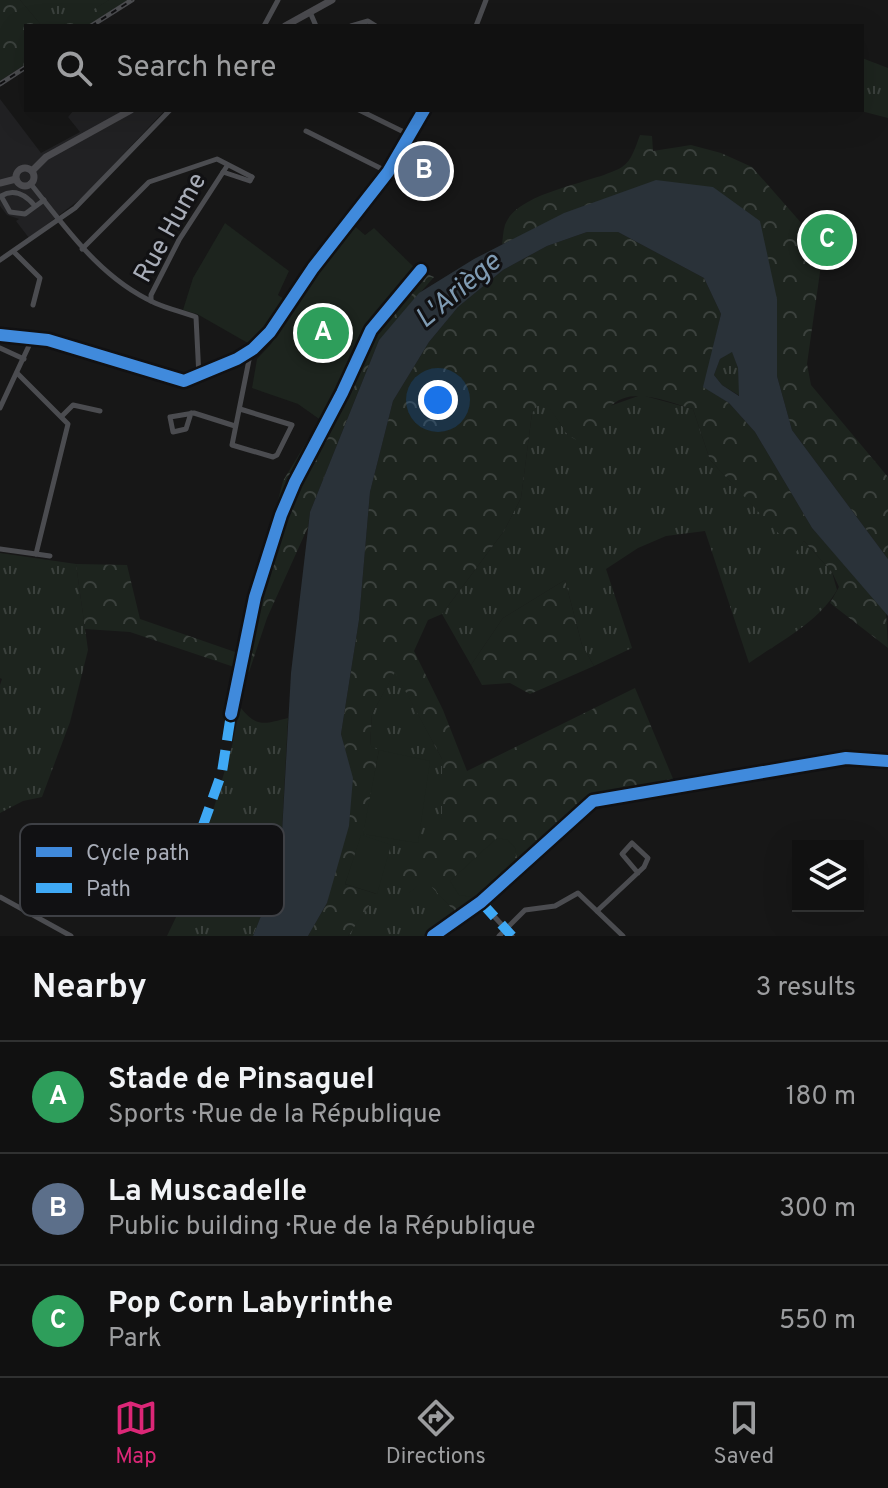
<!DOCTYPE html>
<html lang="en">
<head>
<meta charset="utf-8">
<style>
	:root { --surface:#111; --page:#1a1a1a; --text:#f1f3f6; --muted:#9c9d9f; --line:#303131; --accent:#db2777 }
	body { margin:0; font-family:Overpass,sans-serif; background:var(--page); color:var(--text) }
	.controls { position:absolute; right:24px; bottom:24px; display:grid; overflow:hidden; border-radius:0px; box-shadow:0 8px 32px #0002 }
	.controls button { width:72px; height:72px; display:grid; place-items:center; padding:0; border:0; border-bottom:2px solid var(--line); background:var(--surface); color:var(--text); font:40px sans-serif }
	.you { position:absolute; left:438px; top:400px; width:28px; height:28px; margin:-20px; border:6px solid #fff; border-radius:50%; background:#1a73e8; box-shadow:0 0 0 12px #1a73e833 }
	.badge { display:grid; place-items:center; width:52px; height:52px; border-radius:50%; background:var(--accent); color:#fff; font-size:26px; font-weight:700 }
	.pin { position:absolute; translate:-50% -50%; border:4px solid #fff; box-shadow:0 2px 8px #0006 }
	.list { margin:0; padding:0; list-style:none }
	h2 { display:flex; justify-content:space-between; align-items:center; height:104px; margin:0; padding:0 32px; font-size:34px }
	h2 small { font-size:26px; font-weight:400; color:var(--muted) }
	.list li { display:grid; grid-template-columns:52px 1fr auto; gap:24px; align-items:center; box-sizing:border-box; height:112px; padding:0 32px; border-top:2px solid var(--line) }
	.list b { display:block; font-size:30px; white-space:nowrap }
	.list p { margin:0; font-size:26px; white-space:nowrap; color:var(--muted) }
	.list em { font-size:26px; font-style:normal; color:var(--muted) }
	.icon { flex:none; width:44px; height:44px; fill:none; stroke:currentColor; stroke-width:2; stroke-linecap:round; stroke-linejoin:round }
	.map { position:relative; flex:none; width:888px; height:936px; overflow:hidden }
	.search { position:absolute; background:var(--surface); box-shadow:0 8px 32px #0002; left:24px; right:24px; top:24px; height:88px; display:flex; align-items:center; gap:20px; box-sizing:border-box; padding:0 28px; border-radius:0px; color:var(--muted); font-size:30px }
	.sheet { height:440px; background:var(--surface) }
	nav { display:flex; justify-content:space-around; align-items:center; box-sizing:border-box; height:112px; border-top:2px solid var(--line); background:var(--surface); font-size:22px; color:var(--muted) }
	nav a { display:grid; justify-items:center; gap:4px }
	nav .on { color:var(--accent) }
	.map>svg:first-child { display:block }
</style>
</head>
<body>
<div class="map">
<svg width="888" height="936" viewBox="0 0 888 936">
	<defs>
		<pattern id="grass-tufts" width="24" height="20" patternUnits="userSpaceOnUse" patternTransform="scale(2)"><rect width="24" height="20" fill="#1d241e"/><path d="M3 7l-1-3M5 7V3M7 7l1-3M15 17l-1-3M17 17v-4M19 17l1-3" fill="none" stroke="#3b413d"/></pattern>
		<pattern id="forest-crowns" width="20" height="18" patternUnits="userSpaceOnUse" patternTransform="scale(2)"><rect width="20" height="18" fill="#1d241e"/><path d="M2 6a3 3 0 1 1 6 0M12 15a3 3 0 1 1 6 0" fill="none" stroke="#3b413d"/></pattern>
	</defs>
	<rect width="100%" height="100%" fill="#171717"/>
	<polygon fill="#212123" points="0,99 41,153 80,132 68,117 74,110 165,110 83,197 29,238 16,221 19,219 7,215 0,206"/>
	<g fill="url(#grass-tufts)">
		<polygon points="20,0 109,0 79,19 72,18 62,26 42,26"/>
		<polygon points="862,58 888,68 888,118 857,110 862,110"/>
		<polygon points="732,351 738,368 740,396 722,385 714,375 720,359"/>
		<path d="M 641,395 L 693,409 L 710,460 L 796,551 L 804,541 L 832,572 L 837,590 C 819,622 779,642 749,663 L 705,531 L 666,536 L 638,548 L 606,569 L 632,648 L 594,666 L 582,645 L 565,580 L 503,618 L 471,665 L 442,614 L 504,531 L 521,498 L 532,413 L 543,398 L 568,435 L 610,406 Z"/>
		<polygon points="0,553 76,564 88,650 70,722 42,797 23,801 0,813 0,685 2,679 0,678"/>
		<polygon points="395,671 442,759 442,818 409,893 425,879 458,915 427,936 348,936 376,894 361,835 379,751 370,746 372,714"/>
		<path d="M 240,707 C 257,728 264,724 288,718 L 280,868 L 253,936 L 167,936 L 191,886 L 232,746 Z"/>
	</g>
	<g fill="url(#forest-crowns)">
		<polygon points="0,0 20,0 42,26 26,26 26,64 0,81"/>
		<polygon points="109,0 128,0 87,26 62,26 72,17 79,18"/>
		<path d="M 640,135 L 652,136 L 653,151 L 691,145 L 721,153 L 752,167 L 803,225 L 821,236 L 820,272 L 807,364 L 811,385 L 888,477 L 888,559 L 792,430 L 777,376 L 777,299 L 713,187 L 502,244 C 503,238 503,231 505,225 C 517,191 596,183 622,167 C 632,161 636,145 640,135 Z"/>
		<path d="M 587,232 L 618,232 L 704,278 L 721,314 L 704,387 L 729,403 L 755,432 L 812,528 L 886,612 L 888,648 L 830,603 L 839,587 L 832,572 L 804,541 L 796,552 L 710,460 L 693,409 C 668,402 630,384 609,408 C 600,418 595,434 588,447 L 568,435 L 543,399 L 532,413 L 521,498 L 504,531 L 442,614 L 428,620 L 414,651 L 443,710 L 467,771 L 635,688 L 679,793 L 594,805 L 464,921 L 425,880 L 408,894 L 400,870 L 442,818 L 442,759 L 395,672 L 372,714 L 370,746 L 379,750 L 363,834 L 345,884 L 377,894 L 348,936 L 308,936 L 327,903 L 352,778 L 341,734 L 359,620 L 370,492 L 393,401 L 429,342 L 458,307 L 503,270 L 547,246 Z"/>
		<polygon points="425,273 434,277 379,340 310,512 308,527 267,618 249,672 130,632 85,629 76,564 127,565 140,619 238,653 283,481 357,358 371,330"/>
		<polygon points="565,580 582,645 594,666 530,694 510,683 482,685 471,665 503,618"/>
	</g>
	<g fill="#1d241e">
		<polygon points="225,223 289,271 278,295 287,301 269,329 253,346 197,314 183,310 193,278"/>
		<polygon points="351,223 365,235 374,228 418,271 374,321 322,421 298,404 252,388 257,359 271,344 294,305 327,262 324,259"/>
		<polygon points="379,750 430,761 418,843 363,834"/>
		<polygon points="361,835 391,845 377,894 345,884"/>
		<polygon points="497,838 508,840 515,848 516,856 479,898 459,895 450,881"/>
	</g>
	<path fill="#2a3239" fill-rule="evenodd" d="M 656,180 L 713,187 L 760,221 L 777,299 L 777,376 L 792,430 L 888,559 L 888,616 L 812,528 L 755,432 L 729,403 L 703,387 L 721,314 L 704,278 L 618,232 L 587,232 L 547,246 L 503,270 L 458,307 L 429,342 L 393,401 L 370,492 L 359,620 L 341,734 L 353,778 L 349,826 L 327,903 L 308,936 L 253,936 L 280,868 L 291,673 L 310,512 L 379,340 L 419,293 L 474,259 L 564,213 ZM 732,352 L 738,368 L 739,396 L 722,385 L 714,375 L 720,359 Z"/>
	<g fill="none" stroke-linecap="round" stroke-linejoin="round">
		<g stroke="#4b4c50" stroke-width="5">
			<polyline points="310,12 316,26"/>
			<polyline points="264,26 278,0"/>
			<polyline points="351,26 368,21 376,26"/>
			<polyline points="476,26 486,0"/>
			<polyline points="359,110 410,135"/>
			<polyline points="306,131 388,172"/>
			<polyline points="223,172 250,181 252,177"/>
			<path d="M 30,183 C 67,229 100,278 155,303 C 168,309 183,312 196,317 L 199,377"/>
			<path d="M 35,206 C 26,195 14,188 1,196 L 10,212 L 25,214 L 44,200"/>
			<polyline points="82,249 149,182 217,159 252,177"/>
			<polyline points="14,252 40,278 33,305"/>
			<polyline points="0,260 75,208 170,110"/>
			<polyline points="151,301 151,295 179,240 227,166"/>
			<polyline points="0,335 48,340 184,381 237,359 253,349 270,332 313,268 388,172 424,110"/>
			<polyline points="0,348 24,359"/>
			<polyline points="17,373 68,424 36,554 50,556"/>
			<polyline points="0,408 33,337"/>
			<polyline points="240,409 292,425 277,455 273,457 232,445 251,350"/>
			<polyline points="191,413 186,429 173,432 170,417 194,413 235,426"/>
			<polyline points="62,416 73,405 100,411"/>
			<polyline points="0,549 36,554"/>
			<polyline points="0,897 71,936"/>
			<polyline points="481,902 512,936"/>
			<polyline points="597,911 644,867 648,858 632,843 622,854 638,873"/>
			<polyline points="433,936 481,902 593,801 846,758 888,761"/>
			<polyline points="499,936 525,910 555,906 578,893 623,936"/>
		</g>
		<g stroke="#4a4a4e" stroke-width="7">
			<polyline points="285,26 332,0"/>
			<circle cx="25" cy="177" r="9"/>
			<polyline points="32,171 46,157 131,110"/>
			<polyline points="0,183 16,179"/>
		</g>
		<defs>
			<g id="rail">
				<polyline points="91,26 132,0"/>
				<polyline points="0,84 26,67"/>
			</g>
		</defs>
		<use href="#rail" stroke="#4b4c4f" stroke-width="5"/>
		<use href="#rail" stroke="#111113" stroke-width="2" stroke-dasharray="6" stroke-linecap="butt"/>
		<g stroke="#3fa9f5" stroke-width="10" stroke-dasharray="20 10" stroke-linecap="butt">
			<polyline points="155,875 163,850 191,859 222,772 232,708"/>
			<polyline points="481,902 512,936"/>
		</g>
		<defs>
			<g id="cycleway">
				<polyline points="0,335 48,340 184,381 237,359 253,349 270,332 313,268 388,172 424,110"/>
				<polyline points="231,714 255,597 281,515 295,482 342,393 371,330 421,270"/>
				<polyline points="433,936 481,902 593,801 846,758 888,761"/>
			</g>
		</defs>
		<use href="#cycleway" stroke="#111113" stroke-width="17"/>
		<use href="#cycleway" stroke="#408adc" stroke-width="12"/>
	</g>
	<g text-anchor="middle" stroke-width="6" stroke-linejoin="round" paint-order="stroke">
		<g font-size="26" fill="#a8adb8" stroke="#111113">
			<text transform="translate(169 227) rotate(-61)" y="9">Rue Hume</text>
		</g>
		<g font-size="28" font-style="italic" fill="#7f9bb3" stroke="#111113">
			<text transform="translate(457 289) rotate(-40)" y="10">L'Ariège</text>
		</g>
	</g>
	<rect x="20" y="824" width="264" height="92" rx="12" fill="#111113" stroke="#3e4045" stroke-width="2"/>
	<rect x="36" y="847" width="36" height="10" fill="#408adc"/>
	<rect x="36" y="883" width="36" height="10" fill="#3fa9f5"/>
	<g font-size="22" fill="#a8adb8">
		<text x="86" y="860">Cycle path</text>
		<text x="86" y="896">Path</text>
	</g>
</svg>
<div class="controls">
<button><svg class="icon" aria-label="layers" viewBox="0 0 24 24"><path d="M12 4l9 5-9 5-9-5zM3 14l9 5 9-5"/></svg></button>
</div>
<div class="you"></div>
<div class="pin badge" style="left:323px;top:333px;background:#2e9e5b">A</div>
<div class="pin badge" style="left:424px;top:171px;background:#5c6f8a">B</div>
<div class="pin badge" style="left:827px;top:240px;background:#2e9e5b">C</div>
<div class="search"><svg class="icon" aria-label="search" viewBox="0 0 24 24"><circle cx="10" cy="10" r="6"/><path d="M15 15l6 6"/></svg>Search here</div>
</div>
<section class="sheet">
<h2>Nearby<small>3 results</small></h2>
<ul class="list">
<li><span class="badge" style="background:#2e9e5b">A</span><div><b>Stade de Pinsaguel</b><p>Sports · Rue de la République</p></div><em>180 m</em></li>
<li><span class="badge" style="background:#5c6f8a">B</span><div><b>La Muscadelle</b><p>Public building · Rue de la République</p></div><em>300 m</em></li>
<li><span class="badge" style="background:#2e9e5b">C</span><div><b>Pop Corn Labyrinthe</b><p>Park</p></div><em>550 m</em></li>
</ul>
</section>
<nav>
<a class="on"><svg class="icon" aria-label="map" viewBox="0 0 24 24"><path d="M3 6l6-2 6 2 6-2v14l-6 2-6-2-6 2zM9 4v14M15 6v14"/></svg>Map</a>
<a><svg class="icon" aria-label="directions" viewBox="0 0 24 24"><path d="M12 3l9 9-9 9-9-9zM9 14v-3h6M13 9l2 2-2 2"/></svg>Directions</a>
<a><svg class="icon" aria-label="saved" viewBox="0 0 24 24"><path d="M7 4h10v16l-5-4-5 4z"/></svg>Saved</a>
</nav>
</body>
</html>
